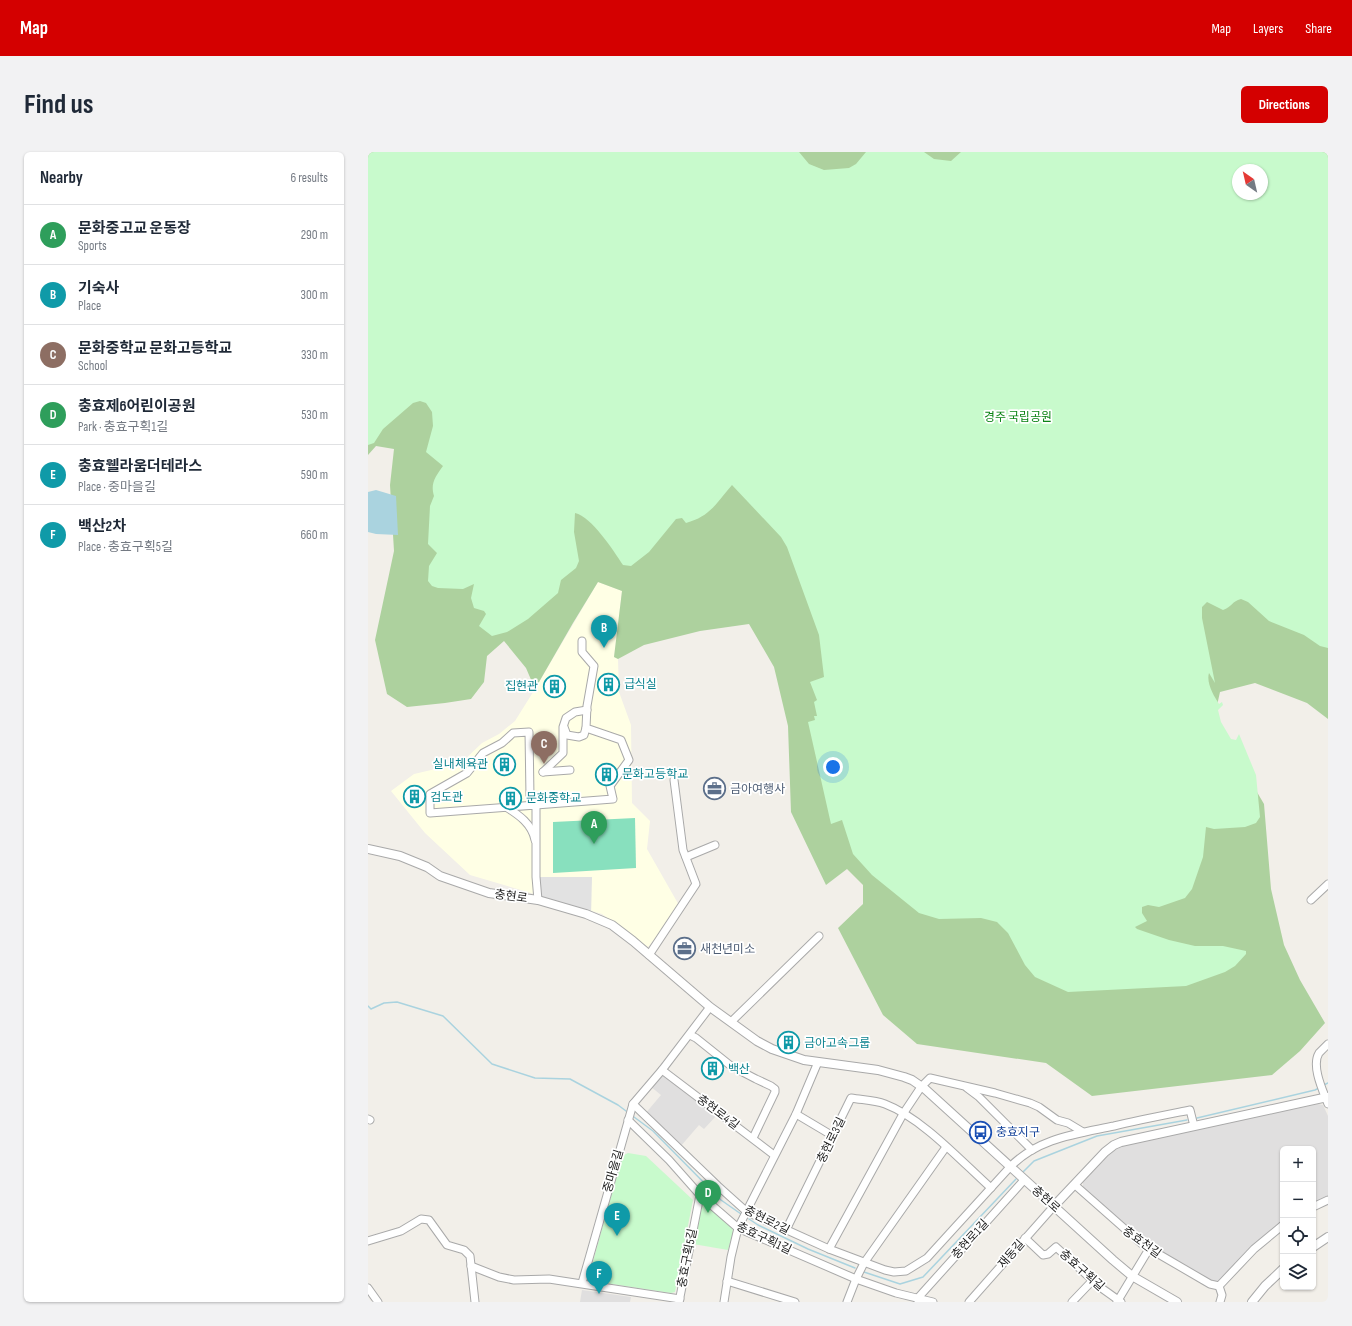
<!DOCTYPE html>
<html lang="en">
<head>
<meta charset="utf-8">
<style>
	:root { --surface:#fff; --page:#f2f2f3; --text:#1f2937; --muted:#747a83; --line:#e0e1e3; --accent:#d40000 }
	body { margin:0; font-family:"Sofia Sans Condensed","Noto Sans KR",sans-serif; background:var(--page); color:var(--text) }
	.controls { position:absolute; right:12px; bottom:12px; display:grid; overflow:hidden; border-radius:6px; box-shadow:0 1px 3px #0004 }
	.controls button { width:36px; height:36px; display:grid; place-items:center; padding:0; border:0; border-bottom:1px solid var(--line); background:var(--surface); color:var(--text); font:20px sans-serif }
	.compass { position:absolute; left:864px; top:12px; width:36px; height:36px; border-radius:50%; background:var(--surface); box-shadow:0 1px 3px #0004; rotate:326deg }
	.you { position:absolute; left:465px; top:615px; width:14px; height:14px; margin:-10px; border:3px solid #fff; border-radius:50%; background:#1a73e8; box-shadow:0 0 0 6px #1a73e833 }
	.badge { display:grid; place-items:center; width:26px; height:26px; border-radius:50%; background:var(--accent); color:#fff; font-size:13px; font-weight:700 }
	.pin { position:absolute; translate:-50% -33px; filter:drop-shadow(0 1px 2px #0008) }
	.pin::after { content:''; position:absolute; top:21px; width:14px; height:12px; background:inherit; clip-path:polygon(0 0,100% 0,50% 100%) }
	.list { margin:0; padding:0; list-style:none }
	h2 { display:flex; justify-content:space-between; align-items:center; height:52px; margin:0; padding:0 16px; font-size:17px }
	h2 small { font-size:13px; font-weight:400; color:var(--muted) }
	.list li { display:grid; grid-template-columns:26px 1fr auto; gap:12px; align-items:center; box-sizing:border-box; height:60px; padding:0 16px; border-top:1px solid var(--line) }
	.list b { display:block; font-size:15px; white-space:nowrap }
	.list p { margin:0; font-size:13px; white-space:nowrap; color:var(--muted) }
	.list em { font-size:13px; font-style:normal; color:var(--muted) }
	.icon { flex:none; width:22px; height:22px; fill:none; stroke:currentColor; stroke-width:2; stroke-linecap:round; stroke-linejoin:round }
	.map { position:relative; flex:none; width:960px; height:1150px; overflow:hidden; border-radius:6px }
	header { display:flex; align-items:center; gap:24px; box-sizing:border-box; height:56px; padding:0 20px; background:var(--accent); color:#fff }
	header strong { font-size:19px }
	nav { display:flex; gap:22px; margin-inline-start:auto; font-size:14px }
	.intro { display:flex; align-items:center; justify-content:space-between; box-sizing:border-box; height:96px; padding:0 24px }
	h1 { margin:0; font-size:28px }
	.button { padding:10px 18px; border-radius:6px; background:var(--accent); color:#fff; font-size:14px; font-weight:700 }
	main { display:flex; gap:24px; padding:0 24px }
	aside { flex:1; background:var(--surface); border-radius:6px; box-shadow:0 1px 3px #0004 }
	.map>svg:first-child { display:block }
</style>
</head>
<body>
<header>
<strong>Map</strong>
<nav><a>Map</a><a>Layers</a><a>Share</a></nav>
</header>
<div class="intro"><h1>Find us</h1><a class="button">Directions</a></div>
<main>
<aside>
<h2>Nearby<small>6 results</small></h2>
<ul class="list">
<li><span class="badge" style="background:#2e9e5b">A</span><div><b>문화중고교 운동장</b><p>Sports</p></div><em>290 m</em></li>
<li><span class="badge" style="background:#0f9aa8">B</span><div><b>기숙사</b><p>Place</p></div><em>300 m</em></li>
<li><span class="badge" style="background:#8d6e63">C</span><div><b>문화중학교 문화고등학교</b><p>School</p></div><em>330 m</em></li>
<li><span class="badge" style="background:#2e9e5b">D</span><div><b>충효제6어린이공원</b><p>Park · 충효구획1길</p></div><em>530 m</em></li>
<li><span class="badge" style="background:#0f9aa8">E</span><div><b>충효웰라움더테라스</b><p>Place · 중마을길</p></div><em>590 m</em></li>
<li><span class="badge" style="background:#0f9aa8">F</span><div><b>백산2차</b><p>Place · 충효구획5길</p></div><em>660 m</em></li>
</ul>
</aside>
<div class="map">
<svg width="960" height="1150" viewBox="0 0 960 1150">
	<rect width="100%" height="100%" fill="#f2efe9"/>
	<g fill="#e0dfdf">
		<polygon points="294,920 348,964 336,977 331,973 312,995 277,962 293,943 282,934"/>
		<polygon points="950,952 955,953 960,964 960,1045 945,1052 945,997 915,997 915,1070 852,1129 849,1130 843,1128 777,1090 765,1081 715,1035 715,1030 743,1001 756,993"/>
		<polygon points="214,1138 263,1145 262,1150 212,1150"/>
	</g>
	<polygon fill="#ffffe5" points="230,430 254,439 246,505 250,507 251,540 263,573 264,651 282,669 279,697 312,755 280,795 234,762 102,723 57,681 23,639 46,622 93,611 114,591 131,582 147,569 167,537"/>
	<path fill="#add19e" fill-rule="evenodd" d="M 0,0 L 960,0 L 960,567 L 939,551 L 887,531 L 852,540 L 846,567 L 896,652 L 903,737 L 916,793 L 932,828 L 957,871 L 932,899 L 904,923 L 724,944 L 678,911 L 549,892 L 515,863 L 470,776 L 495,752 L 495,733 L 479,717 L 458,733 L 423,660 L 420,574 L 406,515 L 381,472 L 332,479 L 276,493 L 250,507 L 246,505 L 254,439 L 230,430 L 205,471 L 167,537 L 158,516 L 136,489 L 119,504 L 116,530 L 103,547 L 77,551 L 39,555 L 19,542 L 7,488 L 26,399 L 22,333 L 26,297 L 8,294 L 0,303 ZM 870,18 L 894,18 L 894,42 L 870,42 Z"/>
	<g fill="#c8facc" fill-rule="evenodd">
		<path d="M 0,0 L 431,0 L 441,12 L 456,18 L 481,16 L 488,12 L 498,0 L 556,0 L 566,7 L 583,9 L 593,0 L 960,0 L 960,496 L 952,494 L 936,483 L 901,469 L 880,450 L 873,447 C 864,449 864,455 855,458 L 839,450 L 834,455 L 834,466 L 847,531 L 841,521 C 838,531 846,544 851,552 L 854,550 L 855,553 L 850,558 L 853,570 L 863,587 L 868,588 L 871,582 L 888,623 L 892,665 L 888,671 L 877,675 L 846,677 L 838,675 L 835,705 L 824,737 L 817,746 L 791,755 L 780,753 L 774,755 L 774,761 L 779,769 L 767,775 L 769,777 L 801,788 L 827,794 L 855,794 L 878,799 L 878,802 L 867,814 L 857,820 L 818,834 L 700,840 L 667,825 L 657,813 L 640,781 L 629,770 L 613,766 L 571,767 L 551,761 L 504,723 L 485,702 L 474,668 L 463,672 L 440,570 L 447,568 L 446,564 L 449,564 L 446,550 L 449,548 L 442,530 L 456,525 L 451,483 L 419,395 L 413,385 L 364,333 C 348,351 343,364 318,371 L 314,366 L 308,367 L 281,400 L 263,414 L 255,413 C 245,398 224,365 207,361 L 206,380 L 211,409 L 208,416 L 193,428 L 190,441 L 160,467 L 139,480 L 124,484 L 111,474 L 118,462 L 116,459 L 106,456 L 103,446 L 106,432 L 95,437 L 70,436 L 64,434 L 60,429 L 61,414 L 69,401 L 60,392 L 62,354 L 66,344 C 62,331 68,324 75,314 L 58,300 L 65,274 L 64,260 L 58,251 L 52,249 L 45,251 L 15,277 L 6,291 L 0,293 ZM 870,18 L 894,18 L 894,42 L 870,42 Z"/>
		<polygon points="260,1001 278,1004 325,1048 307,1140 303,1141 224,1129 221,1124 254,1004"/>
		<polygon points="333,1049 364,1074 365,1081 360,1098 325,1092"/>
	</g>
	<polygon fill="#88e0be" points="267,666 268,716 185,721 185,670"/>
	<polygon fill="#e2e2e2" points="168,725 224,725 223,764 170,748"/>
	<polygon fill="#aad3df" points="8,338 28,344 30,383 8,382 0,380 0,340"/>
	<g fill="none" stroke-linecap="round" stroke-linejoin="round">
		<g stroke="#aad3df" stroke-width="1.5">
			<polyline points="0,854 3,857 16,851 29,850 75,864 124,912 167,926 202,927 250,953 258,959"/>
			<polyline points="956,933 960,931"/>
			<polyline points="266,965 285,979 353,1048 373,1062"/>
			<polyline points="829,966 947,938 951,936"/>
			<polyline points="655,1020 666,1009 729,984 819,968"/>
			<polyline points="381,1067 390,1073 440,1097 487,1116"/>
			<polyline points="496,1120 532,1132 555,1125 648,1027"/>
		</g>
		<defs>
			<g id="minor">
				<polyline points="196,575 199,583 211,585 216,583 218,576"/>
				<polyline points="175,620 195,601 195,575 198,566 207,560 219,558"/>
				<polyline points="175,620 202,618"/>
				<path d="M 138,655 C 151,663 164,672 167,688"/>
				<polyline points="318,705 347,693"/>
				<polyline points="170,748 168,725 168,653 62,661 62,642 99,621 115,601 134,591 145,581 161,580 162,644 168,653 245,647 242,634 261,608 253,588 218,576 219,554 226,514 214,500 214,489"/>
				<polyline points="943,748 960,732"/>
				<polyline points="281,803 328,732 315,698 306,628"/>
				<polyline points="363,870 451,784"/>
				<polyline points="322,883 328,886 363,914 388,927 403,934 407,937 407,940 385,986"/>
				<path d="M 960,892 C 957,895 954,898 951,901 C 943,914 955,939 960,952"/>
				<polyline points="294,918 406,1003"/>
				<polyline points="599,936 611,945 664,998"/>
				<path d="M 265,952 L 350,1034 L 379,1060 L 461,1097 L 517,1118 L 526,1120 L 538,1119 L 559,1106 L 642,1015 C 670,986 708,982 746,974 C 771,968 797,963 822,958 L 826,974"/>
				<polyline points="428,962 465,984"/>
				<polyline points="0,967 2,968"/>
				<polyline points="260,968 301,1008 332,1043 370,1076 488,1127 528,1141 565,1150"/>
				<polyline points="707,1033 775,1093 842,1132 851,1134"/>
				<polyline points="945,1055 960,1048"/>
				<path d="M 418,1078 L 483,946 C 494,948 506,948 517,952 C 554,966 593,1009 623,1036"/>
				<polyline points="657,1086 675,1103 680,1102 688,1095 732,1135 753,1150"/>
				<polyline points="0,1089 33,1079 53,1067 61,1068 79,1093 96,1098 102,1104 107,1150"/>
				<polyline points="461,1097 535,962 553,935 562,926 627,941 662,951 671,955 689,968 700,971 715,980"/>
				<polyline points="103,1114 131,1125 146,1128 181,1127 312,1147"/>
				<polyline points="359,1129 427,1150"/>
				<polyline points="214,1131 265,952 294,918 342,855"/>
				<polyline points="851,1134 886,1097 915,1073"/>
				<polyline points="851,1134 854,1143 852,1150"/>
				<polyline points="0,1136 10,1150"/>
				<polyline points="549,1147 656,1028"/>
				<polyline points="311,1150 332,1043"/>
				<polyline points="356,1150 363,1105 370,1076 428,962 450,910"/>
				<polyline points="479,1150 488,1127 496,1111 578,995"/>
				<polyline points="601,1150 686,1054"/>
				<polyline points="704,1150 725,1128"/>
				<polyline points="749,1150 781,1097"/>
			</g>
			<g id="tertiary">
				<polyline points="0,697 32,704 59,715 72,724 121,741 170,748 218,762 244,773 265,789 342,855 389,889 404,897 436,908 510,918 536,925 544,928 557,937 745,1108 764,1124 809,1150"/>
				<polyline points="686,1054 737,1000 746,993 753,990 960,945"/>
				<polyline points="945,1095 960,1085"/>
				<polyline points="884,1150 897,1134 915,1117"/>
			</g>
		</defs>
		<use href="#minor" stroke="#a9a9a9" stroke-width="9"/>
		<use href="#tertiary" stroke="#a9a9a9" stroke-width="10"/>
		<use href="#minor" stroke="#fff" stroke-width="7"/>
		<use href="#tertiary" stroke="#fff" stroke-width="8"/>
	</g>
	<defs>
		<symbol id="building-ring" viewBox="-11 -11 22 22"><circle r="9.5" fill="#fff" stroke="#0f9aa8" stroke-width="1.5"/><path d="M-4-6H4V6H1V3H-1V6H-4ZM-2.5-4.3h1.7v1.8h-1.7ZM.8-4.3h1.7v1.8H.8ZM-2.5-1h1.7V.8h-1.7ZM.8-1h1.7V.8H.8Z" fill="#0f9aa8"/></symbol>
		<symbol id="office-ring" viewBox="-11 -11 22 22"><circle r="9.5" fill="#fff" stroke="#5c6f8a" stroke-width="1.5"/><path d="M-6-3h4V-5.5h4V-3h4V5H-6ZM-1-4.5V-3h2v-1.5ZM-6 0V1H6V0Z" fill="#5c6f8a"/></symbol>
		<symbol id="bus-ring" viewBox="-11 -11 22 22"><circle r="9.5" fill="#fff" stroke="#1a4fb4" stroke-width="1.5"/><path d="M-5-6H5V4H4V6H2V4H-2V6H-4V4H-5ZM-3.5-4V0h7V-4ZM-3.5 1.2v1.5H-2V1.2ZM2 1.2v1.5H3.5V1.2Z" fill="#1a4fb4"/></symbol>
	</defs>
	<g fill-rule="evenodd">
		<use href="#building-ring" x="228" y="520" width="25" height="25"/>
		<use href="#building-ring" x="174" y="522" width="25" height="25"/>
		<use href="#building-ring" x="124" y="600" width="25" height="25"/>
		<use href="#building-ring" x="226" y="610" width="25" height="25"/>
		<use href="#office-ring" x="334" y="624" width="25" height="25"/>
		<use href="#building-ring" x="34" y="632" width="25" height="25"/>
		<use href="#building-ring" x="130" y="634" width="25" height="25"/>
		<use href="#office-ring" x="304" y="784" width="25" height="25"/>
		<use href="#building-ring" x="408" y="878" width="25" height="25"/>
		<use href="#building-ring" x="332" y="904" width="25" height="25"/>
		<use href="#bus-ring" x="600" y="968" width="25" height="25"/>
	</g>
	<g text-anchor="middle" stroke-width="3.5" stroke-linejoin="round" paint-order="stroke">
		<g font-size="12" fill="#0c8416" stroke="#fff">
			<text x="650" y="269">경주 국립공원</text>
		</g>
		<g font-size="12" fill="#0d838f" stroke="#fff" text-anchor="start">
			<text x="256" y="536">급식실</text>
			<text x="170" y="538" text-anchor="end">집현관</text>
			<text x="120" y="616" text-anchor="end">실내체육관</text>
			<text x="254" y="626">문화고등학교</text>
			<text x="62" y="649">검도관</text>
			<text x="158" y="650">문화중학교</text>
			<text x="436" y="895">금아고속그룹</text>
			<text x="360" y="921">백산</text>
		</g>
		<g font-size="12" fill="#4e5e75" stroke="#fff" text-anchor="start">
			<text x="362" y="641">금아여행사</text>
			<text x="332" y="801">새천년미소</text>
		</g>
		<g font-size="12" fill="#222" stroke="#fff">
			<text transform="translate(143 744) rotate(8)" y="4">충현로</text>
			<text transform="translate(350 960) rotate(37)" y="4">충현로4길</text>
			<text transform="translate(463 988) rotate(-64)" y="4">충현로3길</text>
			<text transform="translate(245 1019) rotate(-74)" y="4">중마을길</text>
			<text transform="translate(678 1047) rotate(42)" y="4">충현로</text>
			<text transform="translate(399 1068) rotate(27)" y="4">충현로2길</text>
			<text transform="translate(396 1086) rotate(25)" y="4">충효구획1길</text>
			<text transform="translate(602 1087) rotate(-48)" y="4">충현로1길</text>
			<text transform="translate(774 1090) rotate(36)" y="4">충효천길</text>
			<text transform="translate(643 1102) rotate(-49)" y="4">재동길</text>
			<text transform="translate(319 1106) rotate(-79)" y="4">충효구획5길</text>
			<text transform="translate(714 1118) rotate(42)" y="4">충효구획길</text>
		</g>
		<g font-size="12" fill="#164399" stroke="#fff" text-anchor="start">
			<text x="628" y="984">충효지구</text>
		</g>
	</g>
</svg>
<div class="controls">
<button>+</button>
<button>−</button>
<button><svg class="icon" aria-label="locate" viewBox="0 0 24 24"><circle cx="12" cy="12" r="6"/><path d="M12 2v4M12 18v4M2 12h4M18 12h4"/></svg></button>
<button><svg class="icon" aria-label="layers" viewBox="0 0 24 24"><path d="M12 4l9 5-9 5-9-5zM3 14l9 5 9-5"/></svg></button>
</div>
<svg class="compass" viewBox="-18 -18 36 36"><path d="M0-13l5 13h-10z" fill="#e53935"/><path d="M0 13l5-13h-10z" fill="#747a83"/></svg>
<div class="you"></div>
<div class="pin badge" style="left:226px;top:692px;background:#2e9e5b">A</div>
<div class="pin badge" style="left:236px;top:496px;background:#0f9aa8">B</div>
<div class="pin badge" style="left:176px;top:612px;background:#8d6e63">C</div>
<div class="pin badge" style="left:340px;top:1061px;background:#2e9e5b">D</div>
<div class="pin badge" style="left:249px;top:1084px;background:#0f9aa8">E</div>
<div class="pin badge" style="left:231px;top:1142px;background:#0f9aa8">F</div>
</div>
</main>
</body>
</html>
